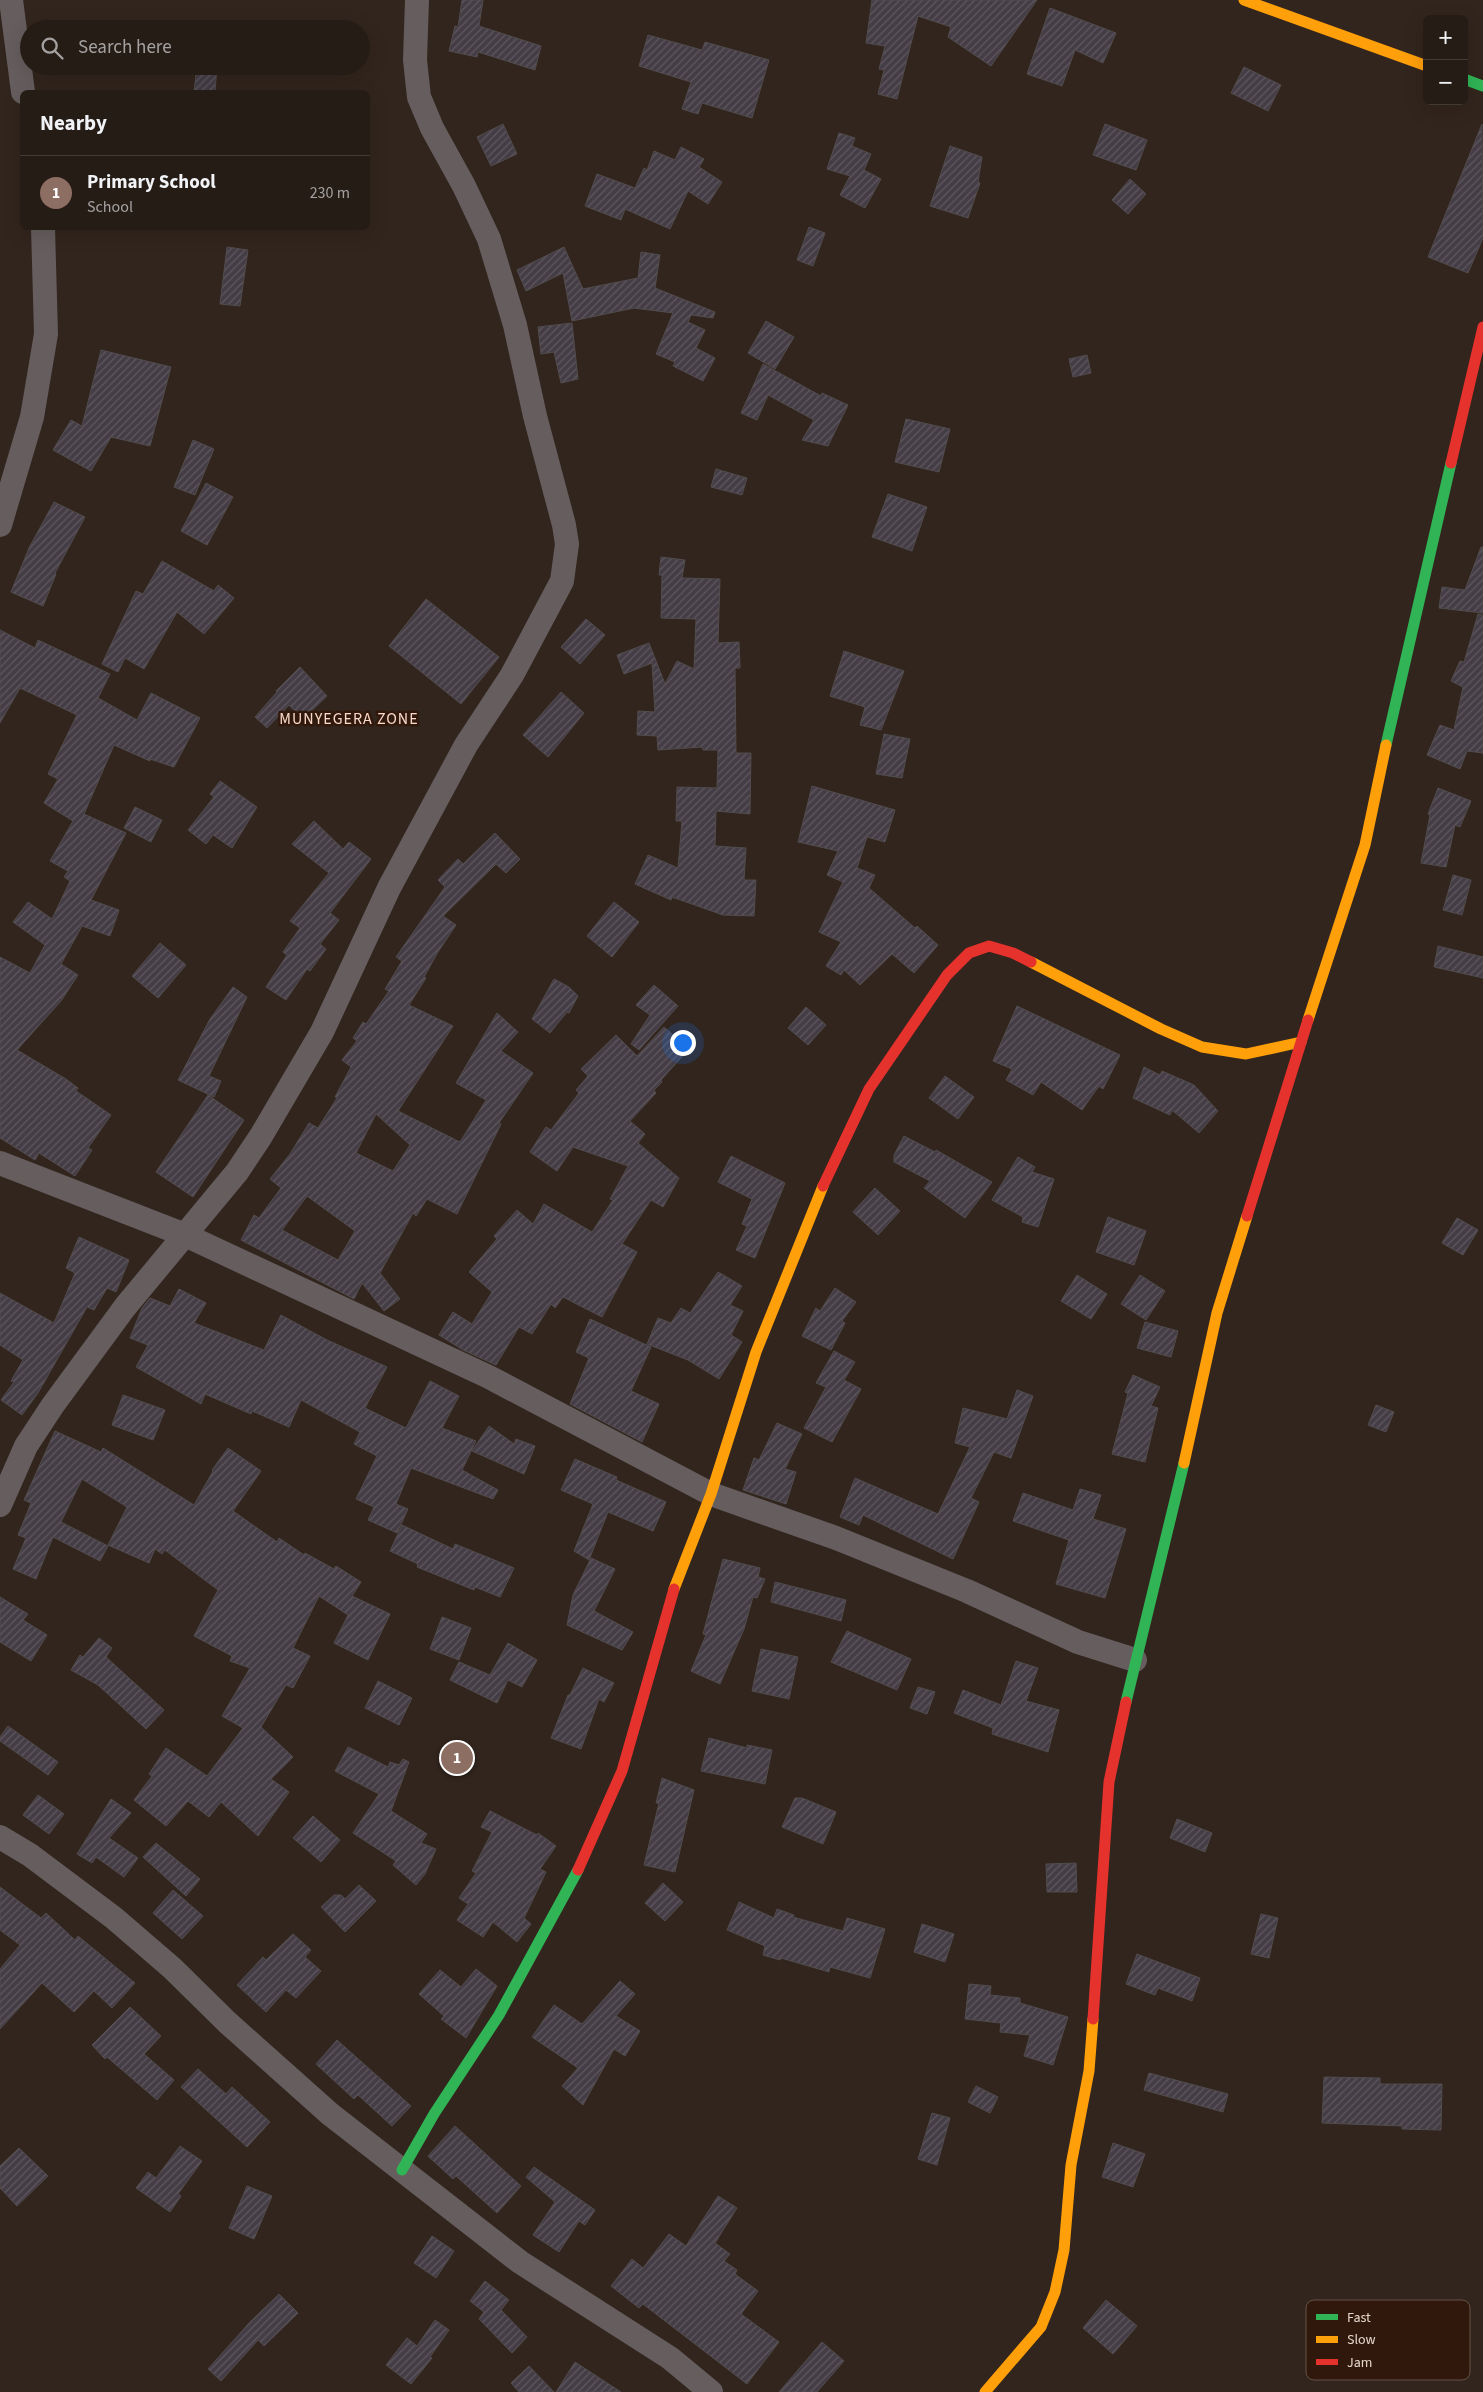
<!DOCTYPE html>
<html lang="en">
<head>
<meta charset="utf-8">
<style>
	:root { --surface:#261c16; --page:#322923; --text:#f1f3f6; --muted:#a4a1a1; --line:#423a35; --accent:#a7988f }
	body { margin:0; font-family:"Source Sans 3",sans-serif; background:var(--page); color:var(--text) }
	.controls { position:absolute; right:15px; top:15px; display:grid; overflow:hidden; border-radius:8px; box-shadow:0 5px 20px #0002 }
	.controls button { width:45px; height:45px; display:grid; place-items:center; padding:0; border:0; border-bottom:1px solid var(--line); background:var(--surface); color:var(--text); font:25px sans-serif }
	.you { position:absolute; left:682px; top:1042px; width:18px; height:18px; margin:-12px; border:4px solid #fff; border-radius:50%; background:#1a73e8; box-shadow:0 0 0 8px #1a73e833 }
	.badge { display:grid; place-items:center; width:32px; height:32px; border-radius:50%; background:var(--accent); color:#fff; font-size:16px; font-weight:700 }
	.pin { position:absolute; translate:-50% -50%; border:2px solid #fff; box-shadow:0 1px 5px #0006 }
	.list { margin:0; padding:0; list-style:none }
	h2 { display:flex; justify-content:space-between; align-items:center; height:65px; margin:0; padding:0 20px; font-size:21px }
	h2 small { font-size:16px; font-weight:400; color:var(--muted) }
	.list li { display:grid; grid-template-columns:32px 1fr auto; gap:15px; align-items:center; box-sizing:border-box; height:75px; padding:0 20px; border-top:1px solid var(--line) }
	.list b { display:block; font-size:19px; white-space:nowrap }
	.list p { margin:0; font-size:16px; white-space:nowrap; color:var(--muted) }
	.list em { font-size:16px; font-style:normal; color:var(--muted) }
	.icon { flex:none; width:28px; height:28px; fill:none; stroke:currentColor; stroke-width:2; stroke-linecap:round; stroke-linejoin:round }
	.map { position:relative; flex:none; width:1483px; height:2392px; overflow:hidden }
	.search { position:absolute; background:var(--surface); box-shadow:0 5px 20px #0002; left:20px; top:20px; width:350px; height:55px; display:flex; align-items:center; gap:12px; box-sizing:border-box; padding:0 18px; border-radius:28px; color:var(--muted); font-size:19px }
	.panel { position:absolute; background:var(--surface); box-shadow:0 5px 20px #0002; left:20px; top:90px; width:350px; height:140px; border-radius:8px }
	.map>svg:first-child { display:block }
</style>
</head>
<body>
<div class="map">
<svg width="1483" height="2392" viewBox="0 0 1483 2392">
	<defs>
		<pattern id="building-hatch" width="6" height="6" patternUnits="userSpaceOnUse" patternTransform="scale(1.25)"><rect width="6" height="6" fill="#443d46"/><path d="M-1 1l2-2M0 6l6-6M5 7l2-2" fill="none" stroke="#5f5860"/></pattern>
	</defs>
	<rect width="100%" height="100%" fill="#32251d"/>
	<g fill="url(#building-hatch)" stroke="#514c4d" fill-rule="evenodd">
		<polygon points="462,0 483,0 479,26 541,46 535,70 478,52 477,57 449,51 455,26 458,27"/>
		<polygon points="872,0 1037,0 991,66 948,37 951,27 918,16 897,99 878,94 884,70 879,69 885,46 866,43"/>
		<polygon points="1050,8 1116,33 1103,63 1075,50 1062,86 1027,74"/>
		<polygon points="648,35 702,50 705,42 769,60 752,118 702,103 698,114 682,109 691,82 639,66"/>
		<polygon points="197,66 217,66 215,92 194,92"/>
		<polygon points="1244,67 1281,85 1268,111 1231,93"/>
		<polygon points="503,124 517,154 491,166 477,137"/>
		<polygon points="1105,124 1147,140 1136,170 1093,155"/>
		<polygon points="1482,124 1483,238 1468,273 1428,257"/>
		<polygon points="839,133 855,138 852,146 871,154 864,170 881,179 865,208 840,195 850,176 827,169"/>
		<polygon points="950,146 982,157 978,182 980,183 968,218 930,206"/>
		<polygon points="681,147 704,159 699,167 722,182 708,204 688,191 670,229 625,209 621,220 585,206 597,174 635,188 644,168 647,170 654,151 675,160"/>
		<polygon points="1130,179 1146,194 1128,214 1112,200"/>
		<polygon points="809,227 825,233 813,266 797,260"/>
		<polygon points="227,247 248,250 240,306 220,304"/>
		<polygon points="564,247 583,289 638,278 641,252 660,255 655,288 715,312 713,318 691,315 688,322 705,330 696,348 715,358 703,381 673,366 675,362 656,354 673,313 634,308 572,321 563,273 526,291 517,270"/>
		<polygon points="766,321 794,337 775,369 748,353"/>
		<polygon points="572,323 578,379 561,383 554,352 541,354 538,327"/>
		<polygon points="101,350 171,367 150,446 111,437 91,471 53,450 71,420 82,426"/>
		<polygon points="1087,355 1091,373 1073,377 1069,359"/>
		<polygon points="763,364 821,396 822,393 848,405 828,446 802,440 814,420 768,395 757,420 741,413"/>
		<polygon points="906,419 950,429 939,472 895,462"/>
		<polygon points="193,440 214,449 195,495 174,487"/>
		<polygon points="716,469 747,478 742,495 711,487"/>
		<polygon points="206,483 233,497 207,545 181,531"/>
		<polygon points="888,494 927,507 912,551 872,537"/>
		<polygon points="54,502 85,517 55,573 56,574 43,606 11,592 29,548"/>
		<polygon points="1481,547 1483,547 1483,613 1439,608 1442,587 1465,590"/>
		<polygon points="661,557 685,560 682,578 720,579 718,643 739,642 740,668 735,668 736,753 751,753 750,814 716,811 715,846 746,848 744,880 756,880 754,916 723,915 672,897 671,900 635,884 648,855 678,868 682,821 676,821 677,787 717,788 718,750 703,750 702,747 658,750 657,736 637,735 638,711 655,712 652,663 624,674 617,655 649,643 665,684 677,661 694,669 696,619 661,618 662,575 659,575"/>
		<polygon points="162,561 214,591 218,585 234,598 204,634 177,612 144,669 125,658 118,672 102,664 136,591 143,594"/>
		<polygon points="426,599 499,657 461,704 389,646"/>
		<polygon points="1478,614 1483,615 1483,753 1467,751 1460,769 1427,755 1440,725 1454,730 1463,687 1451,681 1460,661 1464,662"/>
		<polygon points="586,619 605,635 580,664 561,647"/>
		<polygon points="0,630 35,648 38,640 110,674 98,698 137,720 151,693 200,718 174,767 150,759 150,761 114,745 84,814 126,833 91,900 119,910 110,936 82,926 61,964 78,975 61,1001 17,1050 66,1079 78,1088 76,1091 111,1115 88,1148 92,1150 75,1176 39,1153 35,1160 0,1138 0,957 30,973 45,945 13,922 28,902 52,919 70,881 64,877 68,871 50,861 73,821 44,803 58,779 48,774 77,715 20,688 0,723"/>
		<polygon points="844,651 904,671 881,730 860,725 865,707 830,696"/>
		<polygon points="300,667 327,696 303,719 289,705 267,728 255,717 277,692 276,691"/>
		<polygon points="561,692 584,713 548,757 523,735"/>
		<polygon points="884,734 910,739 902,778 876,774"/>
		<polygon points="220,781 257,807 232,848 213,835 206,844 188,830 214,797 210,794"/>
		<polygon points="812,786 895,810 885,842 867,837 857,868 875,875 869,888 915,928 917,926 938,945 914,973 892,954 860,985 844,970 841,975 826,966 841,942 819,932 843,882 827,875 838,851 798,842"/>
		<polygon points="1438,788 1471,801 1460,827 1455,825 1446,867 1421,863 1430,815 1428,814"/>
		<polygon points="135,807 162,820 151,842 124,828"/>
		<polygon points="314,821 343,849 349,842 371,859 330,913 339,920 320,944 326,949 310,971 307,969 286,1000 266,987 287,955 283,952 300,928 290,921 329,873 292,844"/>
		<path d="M 495,833 L 520,859 L 506,873 L 496,864 L 443,916 L 456,925 L 438,952 L 424,977 L 426,978 L 409,1005 L 453,1026 L 398,1111 L 460,1142 L 486,1100 L 456,1083 L 497,1013 L 518,1032 L 501,1051 L 533,1073 L 499,1123 L 501,1124 L 457,1214 L 427,1199 L 416,1216 L 413,1213 L 380,1273 L 400,1299 L 384,1311 L 362,1283 L 354,1299 L 241,1240 L 254,1215 L 259,1218 L 281,1188 L 270,1179 L 290,1154 L 309,1123 L 318,1128 L 337,1098 L 335,1097 L 351,1067 L 342,1060 L 357,1041 L 353,1038 L 363,1022 L 366,1024 L 389,991 L 385,989 L 402,961 L 396,957 L 445,887 L 438,880 L 458,859 L 463,864 ZM 376,1114 L 410,1145 L 393,1171 L 356,1153 ZM 307,1196 L 355,1231 L 338,1260 L 282,1230 Z"/>
		<polygon points="1453,875 1471,880 1462,915 1443,910"/>
		<polygon points="614,902 639,922 612,957 587,936"/>
		<polygon points="160,943 186,965 158,998 132,976"/>
		<polygon points="1438,946 1483,957 1483,978 1434,967"/>
		<polygon points="554,979 569,987 578,996 569,1013 567,1012 550,1033 532,1019"/>
		<polygon points="654,985 678,1006 639,1050 631,1044 650,1015 636,1005"/>
		<polygon points="233,987 247,997 209,1076 221,1081 214,1097 178,1080 210,1019"/>
		<polygon points="1017,1006 1120,1055 1103,1089 1099,1086 1082,1110 1041,1082 1033,1095 1006,1080 1012,1069 993,1061"/>
		<polygon points="806,1007 826,1025 808,1045 788,1028"/>
		<polygon points="664,1027 689,1049 661,1080 662,1082 654,1090 656,1093 630,1121 645,1134 638,1143 679,1178 663,1207 651,1200 622,1244 637,1252 602,1317 563,1297 555,1308 551,1304 532,1334 519,1327 496,1365 463,1350 439,1335 453,1312 472,1324 492,1292 469,1272 497,1239 494,1236 517,1210 533,1224 544,1204 592,1232 613,1200 610,1199 628,1166 573,1147 557,1171 530,1152 546,1127 551,1130 579,1093 576,1090 588,1076 581,1069 616,1035 637,1056"/>
		<polygon points="1144,1067 1160,1075 1162,1071 1194,1085 1218,1111 1199,1133 1172,1110 1170,1115 1133,1098"/>
		<polygon points="945,1076 974,1097 958,1119 929,1098"/>
		<polygon points="208,1095 244,1120 193,1197 156,1172"/>
		<polygon points="904,1136 935,1152 936,1150 992,1182 965,1218 924,1188 930,1181 894,1162 894,1155"/>
		<polygon points="731,1156 785,1183 755,1258 736,1250 747,1226 742,1224 752,1199 718,1182"/>
		<polygon points="1018,1157 1035,1167 1032,1172 1054,1179 1038,1227 1022,1222 1023,1217 992,1200"/>
		<polygon points="875,1188 900,1211 878,1235 853,1212"/>
		<polygon points="1108,1217 1146,1231 1134,1265 1096,1252"/>
		<polygon points="1457,1218 1478,1230 1463,1255 1442,1243"/>
		<polygon points="79,1237 129,1260 116,1292 107,1288 94,1310 87,1307 38,1393 22,1415 1,1400 14,1382 11,1381 23,1360 0,1345 0,1293 54,1323 75,1273 66,1268"/>
		<polygon points="718,1272 742,1286 730,1305 743,1311 731,1335 742,1342 719,1379 688,1360 647,1344 658,1318 671,1323 681,1308 690,1313"/>
		<polygon points="1077,1275 1107,1294 1091,1319 1061,1301"/>
		<polygon points="1140,1275 1165,1291 1146,1320 1121,1304"/>
		<polygon points="835,1288 856,1302 842,1321 845,1323 831,1350 802,1336 816,1308 820,1311"/>
		<polygon points="179,1289 206,1303 194,1323 264,1350 281,1315 325,1339 387,1367 365,1408 406,1428 430,1381 459,1396 442,1428 476,1441 462,1470 498,1490 493,1499 411,1468 396,1504 408,1509 397,1533 368,1520 374,1507 356,1499 377,1456 354,1444 360,1432 301,1400 289,1427 252,1411 251,1414 205,1394 201,1404 136,1367 148,1345 130,1338 142,1308 150,1298 170,1306"/>
		<polygon points="590,1319 651,1347 631,1391 659,1404 642,1442 570,1404 589,1358 576,1352"/>
		<polygon points="1145,1322 1178,1331 1171,1357 1137,1348"/>
		<polygon points="834,1351 855,1362 844,1380 861,1389 832,1442 804,1428 826,1387 816,1383"/>
		<polygon points="1133,1375 1160,1387 1151,1406 1158,1408 1145,1462 1112,1454 1128,1393 1125,1392"/>
		<polygon points="1017,1390 1033,1396 1011,1458 994,1452 971,1498 979,1502 953,1559 863,1515 859,1525 840,1517 855,1478 938,1514 970,1447 955,1443 963,1408 1007,1419"/>
		<polygon points="123,1395 165,1410 153,1440 112,1425"/>
		<polygon points="1376,1405 1394,1412 1386,1432 1368,1425"/>
		<polygon points="777,1423 802,1434 785,1469 796,1472 786,1504 743,1490 754,1458 759,1460"/>
		<polygon points="489,1426 514,1444 516,1439 535,1446 524,1474 472,1451"/>
		<polygon points="55,1431 101,1452 103,1448 194,1505 213,1471 212,1470 228,1448 261,1471 233,1511 277,1542 279,1538 304,1555 305,1553 334,1569 336,1566 361,1582 352,1596 390,1614 368,1660 334,1643 348,1615 319,1596 293,1648 310,1656 293,1688 286,1685 261,1727 293,1757 271,1779 289,1792 258,1836 221,1802 209,1817 188,1801 166,1826 134,1800 152,1776 149,1774 166,1748 207,1776 243,1728 222,1716 250,1668 230,1661 232,1656 194,1636 218,1590 165,1550 162,1554 155,1549 149,1563 108,1545 127,1507 82,1479 61,1522 108,1546 100,1561 53,1537 36,1579 13,1569 26,1538 18,1535 31,1503 24,1500"/>
		<polygon points="575,1459 617,1477 616,1480 666,1502 653,1531 608,1512 589,1560 574,1551 593,1504 561,1490"/>
		<polygon points="1080,1489 1101,1495 1093,1519 1126,1529 1105,1598 1056,1584 1069,1540 1013,1521 1023,1493 1073,1510"/>
		<polygon points="402,1525 453,1549 455,1544 514,1568 500,1597 475,1587 474,1590 417,1567 418,1564 390,1551"/>
		<polygon points="591,1558 615,1569 594,1611 633,1632 622,1650 567,1625 573,1595"/>
		<polygon points="723,1559 760,1568 758,1577 765,1579 757,1598 753,1597 744,1629 720,1684 691,1671 706,1635 703,1634"/>
		<polygon points="775,1582 846,1600 841,1621 771,1602"/>
		<polygon points="0,1597 28,1614 23,1620 47,1635 31,1661 0,1642"/>
		<polygon points="442,1617 471,1628 459,1660 430,1649"/>
		<polygon points="847,1631 911,1659 897,1690 831,1662"/>
		<polygon points="99,1638 112,1648 106,1657 164,1710 146,1729 98,1685 71,1670 80,1655 83,1657"/>
		<polygon points="508,1643 537,1660 522,1687 508,1680 497,1703 450,1680 459,1662 490,1675"/>
		<polygon points="761,1649 798,1657 789,1699 752,1691"/>
		<polygon points="1016,1661 1038,1668 1026,1701 1059,1710 1048,1752 992,1734 993,1728 954,1713 963,1690 1001,1705"/>
		<polygon points="583,1668 614,1683 604,1702 599,1699 581,1749 551,1738 568,1695 570,1695"/>
		<polygon points="378,1681 412,1698 399,1725 365,1708"/>
		<polygon points="918,1687 935,1692 927,1714 910,1708"/>
		<polygon points="8,1726 58,1762 48,1775 0,1741 0,1737"/>
		<polygon points="709,1738 747,1748 747,1745 772,1750 765,1784 701,1771"/>
		<polygon points="348,1747 388,1767 390,1762 399,1765 403,1759 409,1762 391,1811 427,1834 421,1843 436,1849 425,1874 416,1885 393,1865 396,1861 353,1833 379,1794 335,1771"/>
		<polygon points="662,1778 694,1790 675,1872 644,1865 659,1803 656,1803"/>
		<polygon points="38,1795 64,1814 49,1834 23,1815"/>
		<polygon points="795,1798 802,1798 836,1812 823,1844 782,1827"/>
		<polygon points="111,1799 131,1813 109,1838 138,1858 124,1877 96,1857 92,1863 77,1854"/>
		<polygon points="490,1811 537,1835 538,1833 556,1846 540,1869 546,1872 524,1918 531,1924 517,1942 493,1922 483,1937 457,1920 468,1904 459,1898 476,1873 472,1871 492,1832 481,1827"/>
		<polygon points="313,1816 340,1840 321,1862 293,1838"/>
		<polygon points="1177,1819 1212,1833 1205,1852 1170,1838"/>
		<polygon points="156,1843 200,1879 186,1896 143,1857"/>
		<polygon points="1076,1863 1077,1892 1047,1892 1046,1864"/>
		<polygon points="663,1883 683,1902 665,1921 645,1903"/>
		<polygon points="359,1885 376,1901 345,1932 321,1907 334,1895 341,1895 345,1899"/>
		<polygon points="0,1887 41,1918 46,1913 75,1940 78,1936 135,1983 112,2008 94,1991 74,2012 42,1983 0,2029 0,1969 20,1945 0,1930"/>
		<polygon points="173,1890 203,1916 182,1939 153,1913"/>
		<polygon points="739,1902 774,1918 777,1909 794,1915 793,1917 843,1931 847,1918 885,1929 870,1978 830,1967 829,1972 781,1958 780,1960 763,1955 765,1946 727,1930"/>
		<polygon points="1261,1914 1278,1918 1269,1958 1251,1954"/>
		<polygon points="922,1924 954,1934 945,1962 914,1952"/>
		<polygon points="293,1934 311,1950 305,1957 321,1971 296,1998 286,1990 266,2012 237,1985 263,1957 266,1960"/>
		<polygon points="1137,1954 1200,1978 1192,2001 1158,1988 1155,1995 1126,1984"/>
		<polygon points="476,1969 497,1986 466,2038 441,2019 444,2016 419,1994 440,1970 461,1987"/>
		<polygon points="620,1981 635,1994 616,2016 640,2031 625,2056 614,2049 583,2105 562,2086 578,2068 532,2037 554,2005 582,2024"/>
		<polygon points="969,1984 991,1986 990,1995 1020,1998 1020,2003 1068,2017 1053,2065 1024,2056 1030,2035 1000,2032 1001,2023 965,2019"/>
		<polygon points="130,2007 161,2036 144,2054 174,2080 157,2100 107,2057 105,2059 92,2045"/>
		<polygon points="337,2040 411,2106 392,2126 358,2095 354,2099 316,2064"/>
		<polygon points="198,2069 226,2094 232,2087 270,2122 247,2147 181,2087"/>
		<polygon points="1149,2073 1228,2094 1223,2112 1144,2090"/>
		<polygon points="1324,2077 1380,2078 1380,2084 1442,2084 1441,2130 1402,2129 1402,2126 1322,2123"/>
		<polygon points="976,2086 998,2097 990,2113 968,2102"/>
		<polygon points="932,2113 950,2118 937,2165 918,2159"/>
		<polygon points="455,2126 521,2186 497,2213 456,2176 453,2179 428,2156"/>
		<polygon points="1113,2143 1145,2154 1133,2187 1102,2177"/>
		<polygon points="180,2146 202,2161 178,2194 181,2196 170,2212 136,2188 148,2172 156,2178"/>
		<polygon points="19,2148 48,2176 17,2206 0,2188 0,2166"/>
		<polygon points="534,2167 595,2210 585,2225 579,2221 559,2252 533,2235 555,2202 526,2177"/>
		<polygon points="247,2186 272,2196 254,2239 229,2228"/>
		<polygon points="718,2196 737,2208 715,2243 730,2254 724,2261 737,2270 735,2274 758,2291 741,2314 779,2342 747,2384 643,2304 639,2308 611,2286 632,2259 643,2268 669,2234 686,2246"/>
		<polygon points="432,2236 454,2251 436,2278 414,2263"/>
		<polygon points="485,2281 509,2300 501,2310 527,2337 512,2353 479,2319 484,2312 470,2301"/>
		<polygon points="279,2294 298,2313 264,2346 258,2340 221,2381 208,2369 250,2322"/>
		<polygon points="1106,2300 1137,2326 1113,2354 1083,2328"/>
		<polygon points="435,2320 449,2330 430,2357 432,2358 411,2384 386,2365 407,2338 417,2346"/>
		<polygon points="822,2342 844,2361 817,2392 779,2392"/>
		<polygon points="575,2362 621,2392 556,2392"/>
		<polygon points="529,2366 554,2392 519,2392 511,2383"/>
	</g>
	<g fill="none" stroke-linecap="round" stroke-linejoin="round">
		<g stroke="#655d5e" stroke-width="24">
			<polyline points="11,0 23,92"/>
			<polyline points="0,525 32,417 46,334 43,228"/>
			<polyline points="0,1163 185,1235 489,1377 711,1494 836,1538 967,1591 1078,1642 1135,1660"/>
			<polyline points="0,1505 26,1446 53,1405 125,1307 237,1172 261,1136 322,1032 389,888 466,745 512,675 562,581 567,544 564,525 535,416 515,325 489,239 464,186 432,128 419,97 415,60 417,0"/>
			<polyline points="0,1837 30,1855 114,1918 172,1968 228,2023 330,2114 520,2262 670,2358 711,2392"/>
		</g>
		<g stroke="#30b455" stroke-width="11">
			<polyline points="1464,79 1483,86"/>
			<polyline points="1386,745 1451,463"/>
			<polyline points="1126,1702 1184,1463"/>
			<polyline points="402,2170 434,2114 499,2015 578,1870"/>
		</g>
		<g stroke="#ff9f0a" stroke-width="11">
			<polyline points="1244,0 1427,66"/>
			<polyline points="1031,962 1161,1029 1202,1047 1246,1054 1301,1042"/>
			<polyline points="1308,1020 1365,845 1386,745"/>
			<polyline points="1184,1463 1217,1313 1247,1216"/>
			<polyline points="674,1589 711,1494 756,1352 823,1186"/>
			<polyline points="985,2392 1041,2327 1055,2292 1064,2250 1071,2165 1089,2071 1093,2019"/>
		</g>
		<g stroke="#e5322d" stroke-width="11">
			<polyline points="1451,463 1483,327"/>
			<polyline points="823,1186 869,1089 947,975 969,953 989,946 1013,953 1031,962"/>
			<polyline points="1247,1216 1308,1020"/>
			<polyline points="578,1870 622,1771 674,1589"/>
			<polyline points="1093,2019 1109,1782 1126,1702"/>
		</g>
	</g>
	<g text-anchor="middle" stroke-width="5" stroke-linejoin="round" paint-order="stroke">
		<g font-size="16" letter-spacing="1" fill="#fad9c8" stroke="#30190c">
			<text x="349" y="724">MUNYEGERA ZONE</text>
		</g>
	</g>
	<rect x="1306" y="2300" width="164" height="80" rx="8" fill="#30190c" stroke="#675246" stroke-width="1"/>
	<rect x="1316" y="2314" width="22" height="6" fill="#30b455"/>
	<rect x="1316" y="2336" width="22" height="7" fill="#ff9f0a"/>
	<rect x="1316" y="2359" width="22" height="6" fill="#e5322d"/>
	<g font-size="14" fill="#e6d6cd">
		<text x="1347" y="2322">Fast</text>
		<text x="1347" y="2344">Slow</text>
		<text x="1347" y="2367">Jam</text>
	</g>
</svg>
<div class="controls">
<button>+</button>
<button>−</button>
</div>
<div class="you"></div>
<div class="pin badge" style="left:457px;top:1758px;background:#8d6e63">1</div>
<div class="search"><svg class="icon" aria-label="search" viewBox="0 0 24 24"><circle cx="10" cy="10" r="6"/><path d="M15 15l6 6"/></svg>Search here</div>
<section class="panel">
<h2>Nearby<small></small></h2>
<ul class="list">
<li><span class="badge" style="background:#8d6e63">1</span><div><b>Primary School</b><p>School</p></div><em>230 m</em></li>
</ul>
</section>
</div>
</body>
</html>
